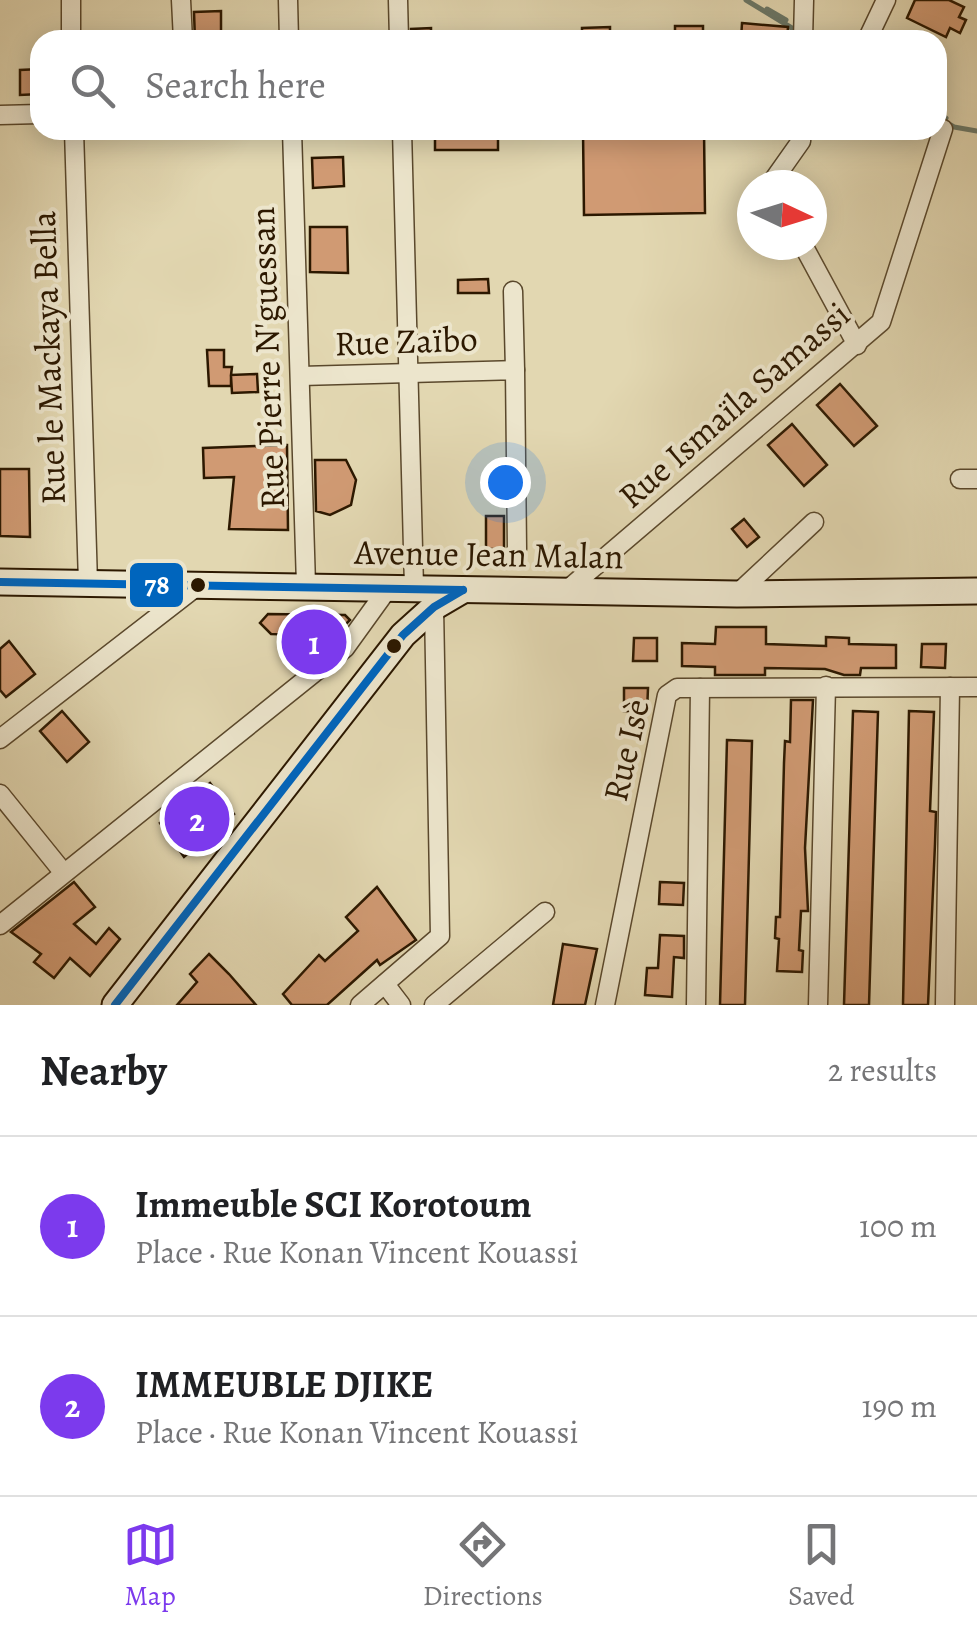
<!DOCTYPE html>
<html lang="en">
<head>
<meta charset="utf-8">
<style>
	:root { --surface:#fff; --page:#f6f6f6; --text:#202124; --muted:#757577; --line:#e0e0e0; --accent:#7c3aed }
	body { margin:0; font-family:Alegreya,serif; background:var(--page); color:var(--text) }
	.compass { position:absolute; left:737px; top:170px; width:90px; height:90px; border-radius:50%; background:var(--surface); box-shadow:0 5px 25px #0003; rotate:94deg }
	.you { position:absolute; left:505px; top:482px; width:35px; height:35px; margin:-25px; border:8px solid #fff; border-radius:50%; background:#1a73e8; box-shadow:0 0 0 15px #1a73e833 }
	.badge { display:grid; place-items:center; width:65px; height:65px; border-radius:50%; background:var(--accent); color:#fff; font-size:32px; font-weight:700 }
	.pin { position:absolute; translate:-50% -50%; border:5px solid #fff; box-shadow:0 2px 10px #0006 }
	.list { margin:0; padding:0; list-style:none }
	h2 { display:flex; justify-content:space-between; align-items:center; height:130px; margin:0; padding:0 40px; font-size:42px }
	h2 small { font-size:32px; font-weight:400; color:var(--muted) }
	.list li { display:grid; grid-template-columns:65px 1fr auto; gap:30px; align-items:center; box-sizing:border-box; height:180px; padding:0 40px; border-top:2px solid var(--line) }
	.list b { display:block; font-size:38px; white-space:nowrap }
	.list p { margin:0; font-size:32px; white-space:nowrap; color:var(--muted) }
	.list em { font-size:32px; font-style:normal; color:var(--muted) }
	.icon { flex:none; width:55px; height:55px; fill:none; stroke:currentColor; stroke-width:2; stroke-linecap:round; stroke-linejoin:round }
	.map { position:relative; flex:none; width:977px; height:1005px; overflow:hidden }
	.search { position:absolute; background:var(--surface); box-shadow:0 5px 25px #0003; left:30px; right:30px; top:30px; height:110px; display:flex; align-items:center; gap:25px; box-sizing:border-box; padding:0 35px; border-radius:30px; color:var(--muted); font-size:38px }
	.sheet { height:490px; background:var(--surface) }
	nav { display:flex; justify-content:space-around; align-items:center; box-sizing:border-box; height:140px; border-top:2px solid var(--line); background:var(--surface); font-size:28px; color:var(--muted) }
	nav a { display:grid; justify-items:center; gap:5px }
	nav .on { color:var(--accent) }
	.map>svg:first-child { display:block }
</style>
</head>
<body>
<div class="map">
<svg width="977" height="1005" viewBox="0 0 977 1005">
	<rect width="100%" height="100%" fill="#e2d7b1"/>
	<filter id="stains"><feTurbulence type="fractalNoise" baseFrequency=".002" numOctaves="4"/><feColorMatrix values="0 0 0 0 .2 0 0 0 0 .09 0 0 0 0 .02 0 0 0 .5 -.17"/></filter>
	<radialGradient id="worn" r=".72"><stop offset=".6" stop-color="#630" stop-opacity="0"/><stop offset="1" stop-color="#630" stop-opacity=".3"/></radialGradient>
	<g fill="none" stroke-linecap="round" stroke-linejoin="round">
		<g stroke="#6b7969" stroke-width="5">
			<polyline points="746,0 800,33"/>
			<polyline points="767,9 786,20"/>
			<polyline points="937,112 946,118"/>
			<polyline points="937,117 954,127 977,131"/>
		</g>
	</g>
	<g fill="#d09a73" stroke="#2c1800" stroke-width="2.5">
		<polygon points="915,0 949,0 964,7 959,17 966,20 960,33 950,28 946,37 907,18"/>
		<polygon points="221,11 221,40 195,40 194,12"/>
		<polygon points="742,23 788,27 787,40 741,40"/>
		<rect x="675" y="26" width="28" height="14"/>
		<polygon points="610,27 610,40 582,40 582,28"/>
		<polygon points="431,28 431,40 411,40 411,29"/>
		<polygon points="40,69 40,94 20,95 20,70"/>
		<rect x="435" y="130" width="63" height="20"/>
		<polygon points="583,130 704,130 705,213 584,215"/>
		<polygon points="343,157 344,186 313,188 312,158"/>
		<polygon points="310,227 347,227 348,273 310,272"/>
		<polygon points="488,279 489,293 458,293 458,280"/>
		<polygon points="207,350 224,350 224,367 232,367 231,375 257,374 258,392 232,393 231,376 231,386 209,386"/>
		<polygon points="840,384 877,426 854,446 817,405"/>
		<polygon points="792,424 827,465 804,486 768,445"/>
		<polygon points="287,445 288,530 229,529 234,477 204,478 203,448"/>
		<polygon points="315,460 346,460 356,480 351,505 330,515 316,511"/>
		<polygon points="0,469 29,469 30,537 0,536"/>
		<rect x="486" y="516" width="18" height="33"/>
		<polygon points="744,519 759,537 747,547 732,529"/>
		<polygon points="268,614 345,615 350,620 305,664 289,650 309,635 271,634 260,623"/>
		<polygon points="716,627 766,627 766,644 826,646 826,637 849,638 849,644 896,645 896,668 861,668 860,675 844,675 825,669 765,668 765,675 715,675 715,667 682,666 682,643 715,644"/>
		<polygon points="634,638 657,638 657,661 633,661"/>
		<polygon points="9,641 35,674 6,697 0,690 0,649"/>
		<polygon points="922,644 946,644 945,668 921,667"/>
		<polygon points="624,688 648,688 647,712 624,711"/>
		<polygon points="791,700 813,700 805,848 808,911 801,911 799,950 803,951 802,972 777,971 779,939 775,938 776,917 780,917 784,763 785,741 790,742"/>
		<polygon points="62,711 89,742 67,762 40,731"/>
		<polygon points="853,711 878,712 869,1005 844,1005"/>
		<polygon points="909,711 934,712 930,811 936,812 935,844 928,1005 903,1005"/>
		<polygon points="727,740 752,741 745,1005 720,1005"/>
		<polygon points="210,783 234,814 184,857 160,823"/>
		<polygon points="74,882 95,907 74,924 96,944 109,928 120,939 90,976 70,958 54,978 34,962 41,954 11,932"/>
		<polygon points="660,882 684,883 683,905 659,904"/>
		<polygon points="377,887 416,940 380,965 377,960 327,1005 292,1005 283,994 319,955 325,961 358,931 346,917"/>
		<polygon points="660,935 684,936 684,958 674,957 672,997 645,995 647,968 658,968"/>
		<polygon points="563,944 597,949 585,1005 553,1005"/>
		<polygon points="209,954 229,974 256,1005 177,1005 197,982 190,974"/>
	</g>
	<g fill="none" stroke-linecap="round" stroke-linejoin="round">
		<defs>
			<g id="street">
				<polyline points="71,0 71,40"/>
				<polyline points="181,0 183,40"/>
				<polyline points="288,0 289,40"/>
				<polyline points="398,0 399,40"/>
				<polyline points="803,40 804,0"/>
				<polyline points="867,40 886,0"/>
				<polyline points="0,115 40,114"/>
				<polyline points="74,130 88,583"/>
				<polyline points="292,130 306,585"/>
				<polyline points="402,130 414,587"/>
				<polyline points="770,185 801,141 802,130"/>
				<polyline points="803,245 857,345"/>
				<polyline points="513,291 515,370"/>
				<polyline points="301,376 515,370 517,549"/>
				<polyline points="960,479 977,479"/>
				<polyline points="567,590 881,322 943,129"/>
				<polyline points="737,594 814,522"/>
				<polyline points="0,739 200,584"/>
				<polyline points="0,794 63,872"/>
				<polyline points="0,925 345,648 389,587"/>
				<polyline points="385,984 401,1005"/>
				<polyline points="360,1005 440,936 434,607"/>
				<polyline points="434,1005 545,912"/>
				<polyline points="605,1005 667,695 677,688 977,687"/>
				<polyline points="696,1005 700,688"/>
				<polyline points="818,1005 826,686"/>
				<polyline points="945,1005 950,687"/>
			</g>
			<g id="secondary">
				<polyline points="0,582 737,594 977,591"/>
				<polyline points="115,1005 403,635 434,607 463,590"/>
			</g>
		</defs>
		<use href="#street" stroke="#5a482c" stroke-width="21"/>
		<use href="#secondary" stroke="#2c1800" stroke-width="29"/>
		<use href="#street" stroke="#ece5cc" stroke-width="18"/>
		<use href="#secondary" stroke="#ece5cc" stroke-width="25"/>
		<defs>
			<g id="bus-1">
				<polyline points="0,582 463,590"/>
				<polyline points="115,1005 403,635 434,607 463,590"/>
			</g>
		</defs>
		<use href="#bus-1" stroke="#ece5cc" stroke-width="15"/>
		<use href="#bus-1" stroke="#0065bd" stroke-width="8"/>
	</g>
	<g fill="#2c1800" stroke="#ece5cc" stroke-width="4">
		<circle cx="198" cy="585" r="9"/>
		<circle cx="394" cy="646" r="9"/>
	</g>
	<g text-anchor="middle" stroke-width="8" stroke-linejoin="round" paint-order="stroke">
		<g font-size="35" fill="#2c1800" stroke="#ece5cc">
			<text transform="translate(406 341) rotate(-2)" y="12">Rue Zaïbo</text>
			<text transform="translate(48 358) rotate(-92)" y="12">Rue le Mackaya Bella</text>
			<text transform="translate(267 358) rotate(-92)" y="12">Rue Pierre N'guessan</text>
			<text transform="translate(734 405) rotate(-41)" y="12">Rue Ismaïla Samassi</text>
			<text transform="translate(489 554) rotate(1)" y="12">Avenue Jean Malan</text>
			<text transform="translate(626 750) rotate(-77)" y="12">Rue Isè</text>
		</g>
	</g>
	<rect stroke="#ece5cc" stroke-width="4" x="128" y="561" width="57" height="48" rx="10" fill="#0065bd"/>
	<g font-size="28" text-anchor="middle" font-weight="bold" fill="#fff">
		<text x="157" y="594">78</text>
	</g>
	<rect width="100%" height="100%" filter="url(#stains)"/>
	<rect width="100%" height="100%" fill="url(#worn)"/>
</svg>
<svg class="compass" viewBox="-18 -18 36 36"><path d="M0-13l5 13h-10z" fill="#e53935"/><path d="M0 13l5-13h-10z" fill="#757577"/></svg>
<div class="you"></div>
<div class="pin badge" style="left:314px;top:642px">1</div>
<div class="pin badge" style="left:197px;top:819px">2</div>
<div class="search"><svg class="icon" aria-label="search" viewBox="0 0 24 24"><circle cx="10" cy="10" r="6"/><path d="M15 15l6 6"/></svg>Search here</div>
</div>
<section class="sheet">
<h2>Nearby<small>2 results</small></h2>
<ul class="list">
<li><span class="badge">1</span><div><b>Immeuble SCI Korotoum</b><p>Place · Rue Konan Vincent Kouassi</p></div><em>100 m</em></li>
<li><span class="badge">2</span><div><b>IMMEUBLE DJIKE</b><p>Place · Rue Konan Vincent Kouassi</p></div><em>190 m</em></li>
</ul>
</section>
<nav>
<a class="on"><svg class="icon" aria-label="map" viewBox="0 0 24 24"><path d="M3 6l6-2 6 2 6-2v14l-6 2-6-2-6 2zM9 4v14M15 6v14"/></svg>Map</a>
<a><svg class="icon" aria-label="directions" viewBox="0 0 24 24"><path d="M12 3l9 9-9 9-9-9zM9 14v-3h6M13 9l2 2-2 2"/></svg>Directions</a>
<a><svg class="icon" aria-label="saved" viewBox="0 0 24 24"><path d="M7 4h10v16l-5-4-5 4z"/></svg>Saved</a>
</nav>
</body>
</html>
